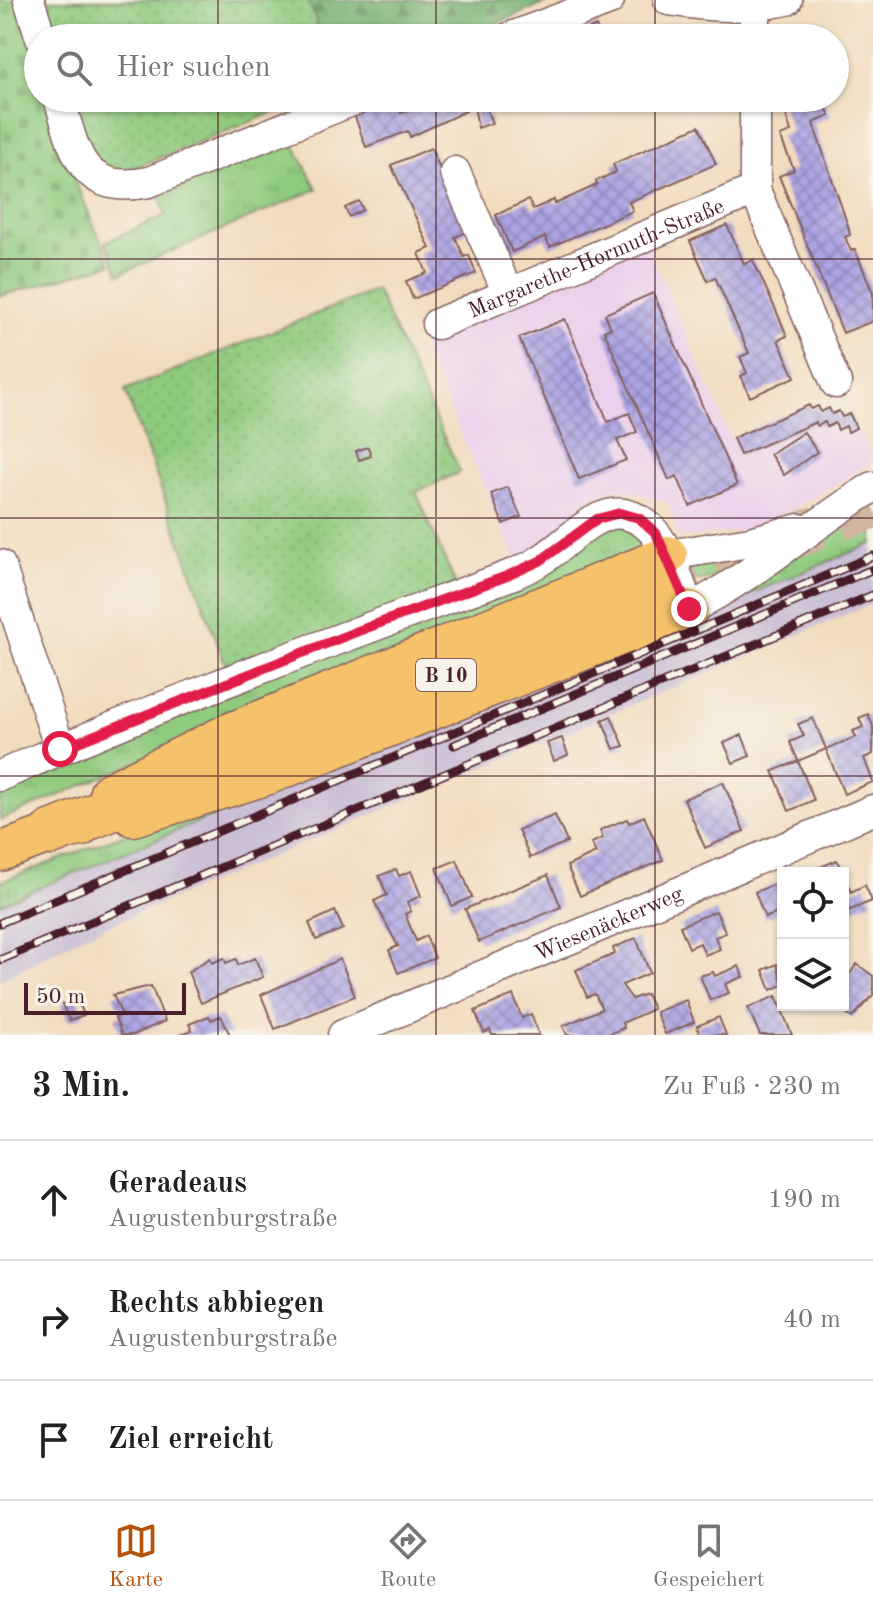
<!DOCTYPE html>
<html lang="de">
<head>
<meta charset="utf-8">
<style>
	:root { --surface:#fff; --page:#f6f6f6; --text:#202124; --muted:#757577; --line:#e0e0e0; --accent:#b45309 }
	body { margin:0; font-family:"Old Standard TT",serif; background:var(--page); color:var(--text) }
	.controls { position:absolute; right:24px; bottom:24px; display:grid; overflow:hidden; border-radius:0px; box-shadow:0 2px 6px #0004 }
	.controls button { width:72px; height:72px; display:grid; place-items:center; padding:0; border:0; border-bottom:2px solid var(--line); background:var(--surface); color:var(--text); font:40px sans-serif }
	.scale { position:absolute; left:24px; bottom:20px; width:162px; box-sizing:border-box; padding-left:8px; border:4px solid #4a1f2b; border-top:0; font-size:22px; line-height:28px; white-space:nowrap; color:#4a1f2b; -webkit-text-stroke:6px #f7f3e8; paint-order:stroke }
	.stop { position:absolute; width:24px; height:24px; margin:-18px; border:6px solid #e11d48; border-radius:50%; background:#fff }
	.stop.end { background:#e11d48; border-color:#fff; box-shadow:0 2px 8px #0008 }
	.list { margin:0; padding:0; list-style:none }
	h2 { display:flex; justify-content:space-between; align-items:center; height:104px; margin:0; padding:0 32px; font-size:34px }
	h2 small { font-size:26px; font-weight:400; color:var(--muted) }
	.list li { display:grid; grid-template-columns:52px 1fr auto; gap:24px; align-items:center; box-sizing:border-box; height:120px; padding:0 32px; border-top:2px solid var(--line) }
	.list b { display:block; font-size:30px; white-space:nowrap }
	.list p { margin:0; font-size:26px; white-space:nowrap; color:var(--muted) }
	.list em { font-size:26px; font-style:normal; color:var(--muted) }
	.icon { flex:none; width:44px; height:44px; fill:none; stroke:currentColor; stroke-width:2; stroke-linecap:round; stroke-linejoin:round }
	.map { position:relative; flex:none; width:873px; height:1035px; overflow:hidden }
	.search { position:absolute; background:var(--surface); box-shadow:0 2px 6px #0004; left:24px; right:24px; top:24px; height:88px; display:flex; align-items:center; gap:20px; box-sizing:border-box; padding:0 28px; border-radius:44px; color:var(--muted); font-size:30px }
	.sheet { height:464px; background:var(--surface) }
	nav { display:flex; justify-content:space-around; align-items:center; box-sizing:border-box; height:112px; border-top:2px solid var(--line); background:var(--surface); font-size:22px; color:var(--muted) }
	nav a { display:grid; justify-items:center; gap:4px }
	nav .on { color:var(--accent) }
	.map>svg:first-child { display:block }
</style>
</head>
<body>
<div class="map">
<svg width="873" height="1035" viewBox="0 0 873 1035">
	<defs>
		<pattern id="grass-tufts" width="24" height="20" patternUnits="userSpaceOnUse" patternTransform="scale(2)"><rect width="24" height="20" fill="#8fca7e"/><path d="M3 7l-1-3M5 7V3M7 7l1-3M15 17l-1-3M17 17v-4M19 17l1-3" fill="none" stroke="#7dad6d"/></pattern>
		<pattern id="forest-firs" width="22" height="20" patternUnits="userSpaceOnUse" patternTransform="scale(2)"><rect width="22" height="20" fill="#73ae6d"/><path d="M5 1l3.5 6h-7zM16 11l3.5 6h-7z" fill="#608d5a"/></pattern>
		<pattern id="cemetery-stones" width="16" height="16" patternUnits="userSpaceOnUse" patternTransform="scale(2)"><rect width="16" height="16" fill="#8fca7e"/><path d="M2 7V4a2 2 0 0 1 4 0v3zM10 15v-3a2 2 0 0 1 4 0v3z" fill="#7dad6d"/></pattern>
		<pattern id="garden-dots" width="8" height="8" patternUnits="userSpaceOnUse" patternTransform="scale(2)"><rect width="8" height="8" fill="#8fca7e"/><path d="M2 2h.1M6 6h.1" fill="none" stroke="#7dad6d" stroke-width="1.8" stroke-linecap="round"/></pattern>
		<pattern id="building-cross-hatch" width="8" height="8" patternUnits="userSpaceOnUse" patternTransform="scale(2)"><rect width="8" height="8" fill="#ada4e4"/><path d="M0 0l8 8M0 8l8-8" fill="none" stroke="#8f85b9"/></pattern>
	</defs>
	<rect width="100%" height="100%" fill="#f7f3e8"/>
	<filter id="ink" filterUnits="userSpaceOnUse"><feTurbulence type="fractalNoise" baseFrequency=".0125" numOctaves="2"/><feDisplacementMap in="SourceGraphic" scale="16" xChannelSelector="R" yChannelSelector="G"/><feConvolveMatrix kernelMatrix="1 2 1 2 8 2 1 2 1" color-interpolation-filters="sRGB"/></filter>
	<filter id="wash" filterUnits="userSpaceOnUse"><feTurbulence type="fractalNoise" baseFrequency=".006" numOctaves="4" result="noise"/><feDisplacementMap in="SourceGraphic" scale="32" xChannelSelector="R" yChannelSelector="G"/><feGaussianBlur stdDeviation="1.8" result="paint"/><feColorMatrix in="noise" values="0 0 0 0 0 0 0 0 0 0 0 0 0 0 0 0 0 1.4 0 .05"/><feComposite in="paint" operator="in"/></filter>
	<g filter="url(#wash)">
		<rect width="100%" height="100%" fill="#f1dcbe"/>
		<polygon fill="#ebd1eb" points="647,244 739,457 814,424 816,427 823,424 826,429 834,426 837,432 858,429 870,453 870,464 758,529 680,538 667,502 619,488 580,502 586,517 517,561 421,345"/>
		<polygon fill="#cbbfd5" points="873,543 873,603 83,936 0,980 0,904"/>
		<g fill="url(#grass-tufts)" stroke="#6c7454" stroke-width="2">
			<polygon points="291,139 317,189 119,274 105,242 166,215 157,190"/>
			<polygon points="873,499 873,543 0,904 0,882 619,645"/>
			<polygon points="619,524 635,530 643,543 641,550 0,820 0,781 603,527"/>
			<path d="M 755,550 C 738,564 718,583 694,580 L 687,563 Z"/>
		</g>
		<polygon fill="url(#forest-firs)" stroke="#5e664c" stroke-width="2" points="308,0 554,0 460,38 322,38"/>
		<polygon fill="url(#cemetery-stones)" stroke="#6c7454" stroke-width="2" points="0,0 21,0 38,57 38,98 50,98 76,184 111,264 0,296"/>
		<g fill="url(#garden-dots)" stroke="#6c7454" stroke-width="2">
			<polygon points="39,0 308,0 322,38 51,38"/>
			<polygon points="70,98 310,98 119,174 92,167"/>
			<polygon points="376,290 460,472 416,492 456,585 228,672 125,390"/>
		</g>
		<g id="blocks">
			<g fill="url(#building-cross-hatch)">
				<polygon points="596,26 601,38 569,38"/>
				<polygon points="701,27 707,38 687,38 693,35 691,31"/>
				<polygon points="395,98 401,113 427,103 425,98 461,98 466,111 410,137 408,131 366,147 354,114"/>
				<polygon points="781,98 822,98 830,116 813,123 848,226 850,235 845,237 851,251 855,249 873,293 873,321 843,333 779,176 794,170 780,136 791,132"/>
				<polygon points="483,101 492,123 478,128 474,105"/>
				<polygon points="699,126 716,164 629,202 633,211 550,247 545,237 512,252 496,215 528,200 533,209 554,200 555,204 597,185 596,181 616,172 613,164"/>
				<polygon points="431,148 467,232 455,237 464,257 469,255 476,273 413,299 406,281 427,273 419,253 430,248 391,165"/>
				<polygon points="359,201 363,210 349,217 345,208"/>
				<polygon points="727,225 744,264 753,260 779,317 787,336 778,340 795,377 750,397 741,376 747,373 740,357 749,353 715,277 708,281 690,241"/>
				<polygon points="653,293 737,485 690,506 677,476 669,480 604,331 611,328 605,314"/>
				<polygon points="565,319 608,422 629,413 637,432 617,440 626,460 579,479 519,338"/>
				<polygon points="809,405 811,409 818,406 821,412 829,408 832,414 839,411 842,417 850,414 856,428 848,432 846,426 838,430 835,423 827,427 825,422 817,426 816,422 740,455 733,438"/>
				<polygon points="804,432 817,452 784,475 770,454"/>
				<polygon points="368,447 371,456 359,460 356,451"/>
				<polygon points="508,487 521,517 503,524 491,494"/>
				<polygon points="868,714 873,726 873,754 864,758 873,782 844,794 826,749 798,761 790,742 804,736 798,724 813,718 826,749 856,737 853,731 863,727 859,718"/>
				<polygon points="611,716 624,746 614,749 602,720"/>
				<polygon points="742,735 750,756 733,763 724,743"/>
				<polygon points="562,738 568,755 554,761 547,743"/>
				<polygon points="798,761 814,800 789,811 773,771"/>
				<polygon points="723,782 744,831 705,848 684,799"/>
				<polygon points="555,815 567,842 530,858 518,830"/>
				<polygon points="644,816 663,860 580,896 567,866 596,853 591,843 603,838 600,830 627,819 629,823"/>
				<polygon points="457,860 472,897 452,906 437,868"/>
				<polygon points="837,860 843,873 814,873 813,870"/>
				<polygon points="396,869 399,876 411,871 421,896 407,902 411,911 405,914 416,941 426,936 435,958 398,973 389,950 398,946 374,901 387,895 379,876"/>
				<polygon points="843,874 851,892 865,885 872,901 843,913"/>
				<polygon points="548,875 561,907 479,942 465,909"/>
				<polygon points="783,881 783,920 777,913 765,918 755,892"/>
				<polygon points="335,911 343,929 316,940 309,923"/>
				<polygon points="716,911 726,933 715,937 720,949 705,955 700,943 689,948 680,926"/>
				<polygon points="636,938 650,973 622,985 632,999 646,994 653,1009 622,1023 624,1028 607,1035 567,1035 563,1026 602,1009 595,994 587,997 576,970 615,954 613,948"/>
				<polygon points="210,958 212,963 224,958 226,963 236,959 238,965 255,958 263,977 201,1003 188,972"/>
				<polygon points="340,959 355,996 275,1029 261,995"/>
				<polygon points="777,964 783,985 771,990 763,970"/>
				<polygon points="857,964 873,976 873,995 852,1018 835,1005 843,1005 843,983"/>
				<polygon points="739,966 743,977 725,984 729,993 710,1000 700,976 713,972 715,976"/>
				<polygon points="151,986 165,1021 133,1035 122,1035 115,1018 122,1015 113,995"/>
				<polygon points="513,995 522,1018 531,1014 539,1035 492,1035 490,1030 484,1033 475,1011"/>
				<polygon points="776,996 792,1035 760,1035 748,1008"/>
				<polygon points="77,998 84,1015 70,1021 62,1004"/>
				<polygon points="686,1000 694,1022 665,1034 656,1012"/>
				<polygon points="209,1016 211,1020 221,1016 230,1035 180,1035 192,1030 189,1024"/>
				<polygon points="719,1017 726,1035 700,1035 697,1026"/>
			</g>
		</g>
	</g>
	<g filter="url(#ink)">
		<use href="#blocks" fill-opacity="0" stroke="#84615e" stroke-width="2"/>
		<g fill="none" stroke-linecap="round" stroke-linejoin="round">
			<polyline stroke="#d0b6a1" stroke-width="44" stroke-dasharray="44 22" stroke-linecap="butt" points="655,591 873,506"/>
			<defs>
				<g id="minor">
					<polyline points="29,0 41,38"/>
					<path d="M 669,0 C 710,7 746,9 787,0"/>
					<polyline points="755,7 755,38"/>
					<polyline points="509,38 609,0"/>
					<path d="M 59,98 C 75,151 80,196 149,182 L 359,98"/>
					<polyline points="755,98 755,190 836,383"/>
					<polyline points="455,172 508,293"/>
					<path id="s1" d="M 437,324 L 755,190"/>
					<polyline points="668,555 750,542 799,529"/>
					<polyline points="0,565 60,749"/>
					<path d="M 0,776 C 164,702 334,641 503,578 C 516,573 530,568 541,560 C 565,546 594,509 624,514 C 665,522 676,576 689,609 C 754,576 810,526 873,487"/>
					<path id="s2" d="M 343,1035 L 873,810"/>
				</g>
				<g id="major">
					<polyline points="109,792 228,733 668,555"/>
					<polyline points="133,817 266,776 689,609"/>
					<polyline points="0,852 51,833 81,827"/>
				</g>
				<polyline id="highway" points="51,833 655,591"/>
			</defs>
			<use href="#minor" stroke="#84615e" stroke-width="33"/>
			<use href="#major" stroke="#84615e" stroke-width="41"/>
			<use href="#highway" stroke="#84615e" stroke-width="47"/>
			<use href="#minor" stroke="#fff" stroke-width="30"/>
			<use href="#major" stroke="#f5c16b" stroke-width="38"/>
			<use href="#highway" stroke="#f5c16b" stroke-width="44"/>
			<defs>
				<g id="rail">
					<polyline points="454,745 873,569"/>
					<polyline points="0,923 873,556"/>
					<polyline points="0,960 873,595"/>
				</g>
			</defs>
			<use href="#rail" stroke="#4a1f2b" stroke-width="9"/>
			<use href="#rail" stroke="#f7f3e8" stroke-width="6" stroke-dasharray="18" stroke-linecap="butt"/>
		</g>
	</g>
	<g fill="none" stroke-linecap="round" stroke-linejoin="round" filter="url(#ink)">
		<polyline stroke="#e11d48" stroke-width="10" points="60,749 358,631 507,576 540,561 597,519 620,513 639,518 656,533 689,609"/>
	</g>
	<path fill="none" stroke="#4a1f2b" stroke-width="2" stroke-opacity="0.55" d="M 218,0 L 218,38M 436,0 L 436,38M 655,0 L 655,38M 218,98 L 218,1035M 436,98 L 436,1035M 655,98 L 655,1035M 0,259 L 873,259M 0,518 L 873,518M 0,776 L 873,776"/>
	<g text-anchor="middle" stroke-width="6" stroke-linejoin="round" paint-order="stroke">
		<rect fill="#f7f3e8" stroke="#7e5f64" stroke-width="2" x="416" y="659" width="60" height="32" rx="6"/>
		<g font-size="20" font-weight="bold" fill="#4a1f2b">
			<text x="446" y="682">B 10</text>
		</g>
		<g font-size="22" fill="#4a1f2b" stroke="#f7f3e8">
			<text dy="8" stroke="none"><textPath href="#s1" startOffset="172">Margarethe-Hormuth-Straße</textPath></text>
			<text dy="8" stroke="none"><textPath href="#s2" startOffset="288">Wiesenäckerweg</textPath></text>
		</g>
	</g>
</svg>
<div class="controls">
<button><svg class="icon" aria-label="locate" viewBox="0 0 24 24"><circle cx="12" cy="12" r="6"/><path d="M12 2v4M12 18v4M2 12h4M18 12h4"/></svg></button>
<button><svg class="icon" aria-label="layers" viewBox="0 0 24 24"><path d="M12 4l9 5-9 5-9-5zM3 14l9 5 9-5"/></svg></button>
</div>
<div class="scale">50 m</div>
<div class="stop" style="left:60px;top:749px"></div>
<div class="stop end" style="left:689px;top:609px"></div>
<div class="search"><svg class="icon" aria-label="search" viewBox="0 0 24 24"><circle cx="10" cy="10" r="6"/><path d="M15 15l6 6"/></svg>Hier suchen</div>
</div>
<section class="sheet">
<h2>3 Min.<small>Zu Fuß · 230 m</small></h2>
<ul class="list">
<li><svg class="icon" aria-label="ahead" viewBox="0 0 24 24"><path d="M12 20V5M6 11l6-6 6 6"/></svg><div><b>Geradeaus</b><p>Augustenburgstraße</p></div><em>190 m</em></li>
<li><svg class="icon" aria-label="right" viewBox="0 0 24 24"><path d="M7 20v-9h11M14 6l5 5-5 5"/></svg><div><b>Rechts abbiegen</b><p>Augustenburgstraße</p></div><em>40 m</em></li>
<li><svg class="icon" aria-label="arrive" viewBox="0 0 24 24"><path d="M6 21V4h12l-3 4 3 4H6"/></svg><div><b>Ziel erreicht</b></div></li>
</ul>
</section>
<nav>
<a class="on"><svg class="icon" aria-label="map" viewBox="0 0 24 24"><path d="M3 6l6-2 6 2 6-2v14l-6 2-6-2-6 2zM9 4v14M15 6v14"/></svg>Karte</a>
<a><svg class="icon" aria-label="directions" viewBox="0 0 24 24"><path d="M12 3l9 9-9 9-9-9zM9 14v-3h6M13 9l2 2-2 2"/></svg>Route</a>
<a><svg class="icon" aria-label="saved" viewBox="0 0 24 24"><path d="M7 4h10v16l-5-4-5 4z"/></svg>Gespeichert</a>
</nav>
</body>
</html>
